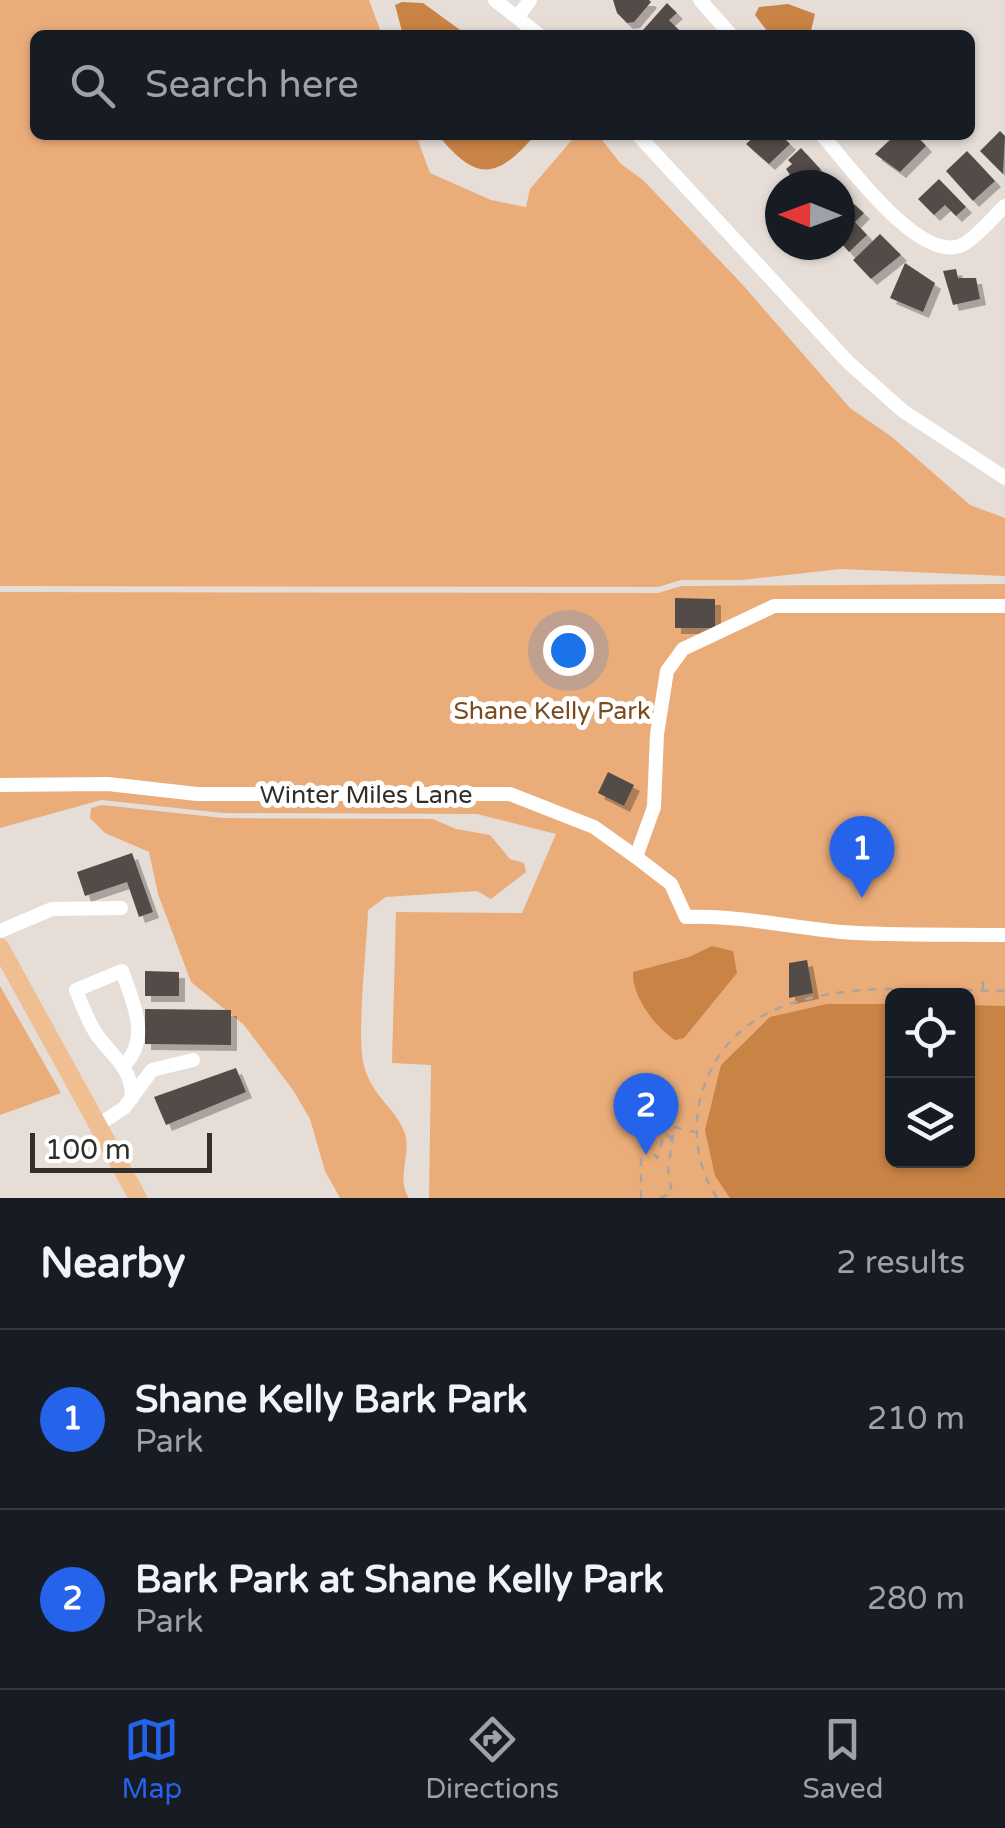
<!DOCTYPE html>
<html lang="en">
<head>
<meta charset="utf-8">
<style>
	:root { --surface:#171b24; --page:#242831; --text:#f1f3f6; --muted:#9ea1a6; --line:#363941; --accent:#2563eb }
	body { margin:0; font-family:"Varela Round",sans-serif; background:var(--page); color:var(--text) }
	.controls { position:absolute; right:30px; bottom:30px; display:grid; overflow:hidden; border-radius:15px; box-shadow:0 2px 8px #0004 }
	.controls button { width:90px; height:90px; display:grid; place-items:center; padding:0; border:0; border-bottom:2px solid var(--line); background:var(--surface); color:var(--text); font:50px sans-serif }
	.compass { position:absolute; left:765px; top:170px; width:90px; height:90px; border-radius:50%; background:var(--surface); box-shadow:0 2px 8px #0004; rotate:271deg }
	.scale { position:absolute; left:30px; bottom:25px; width:182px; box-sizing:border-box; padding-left:10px; border:5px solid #322e2c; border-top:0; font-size:28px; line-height:35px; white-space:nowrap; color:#322e2c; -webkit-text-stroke:8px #fff; paint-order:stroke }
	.you { position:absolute; left:568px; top:650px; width:35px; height:35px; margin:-25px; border:8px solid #fff; border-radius:50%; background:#1a73e8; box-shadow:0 0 0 15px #1a73e833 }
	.badge { display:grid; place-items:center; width:65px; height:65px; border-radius:50%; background:var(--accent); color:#fff; font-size:32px; font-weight:700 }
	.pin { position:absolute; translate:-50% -82px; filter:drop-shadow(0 2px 5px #0008) }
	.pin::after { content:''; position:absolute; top:52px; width:35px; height:30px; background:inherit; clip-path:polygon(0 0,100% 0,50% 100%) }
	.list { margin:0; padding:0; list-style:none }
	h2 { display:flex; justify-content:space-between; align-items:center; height:130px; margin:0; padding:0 40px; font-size:42px }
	h2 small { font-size:32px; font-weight:400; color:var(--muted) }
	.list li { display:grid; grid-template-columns:65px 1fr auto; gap:30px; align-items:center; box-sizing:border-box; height:180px; padding:0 40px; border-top:2px solid var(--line) }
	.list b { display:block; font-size:38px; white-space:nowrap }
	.list p { margin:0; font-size:32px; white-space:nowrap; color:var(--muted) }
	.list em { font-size:32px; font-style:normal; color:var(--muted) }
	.icon { flex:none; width:55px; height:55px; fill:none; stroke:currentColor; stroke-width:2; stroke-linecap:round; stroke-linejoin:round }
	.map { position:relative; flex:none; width:1005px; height:1198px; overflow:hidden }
	.search { position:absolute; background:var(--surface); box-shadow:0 2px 8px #0004; left:30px; right:30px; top:30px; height:110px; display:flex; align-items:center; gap:25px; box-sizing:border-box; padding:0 35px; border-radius:15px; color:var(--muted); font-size:38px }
	.sheet { height:490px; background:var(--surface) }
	nav { display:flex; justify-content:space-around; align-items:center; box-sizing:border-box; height:140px; border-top:2px solid var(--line); background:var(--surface); font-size:28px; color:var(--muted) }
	nav a { display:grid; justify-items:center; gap:5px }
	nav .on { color:var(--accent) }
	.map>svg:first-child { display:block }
</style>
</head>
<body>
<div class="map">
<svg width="1005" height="1198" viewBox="0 0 1005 1198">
	<defs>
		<filter id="shadow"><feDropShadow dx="6" dy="6" stdDeviation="0" flood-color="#0004"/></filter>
	</defs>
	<rect width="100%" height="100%" fill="#e6ddd7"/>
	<g fill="#eaad7a" fill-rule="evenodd">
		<polygon points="0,0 369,0 382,35 35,35 35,135 416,135 430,173 491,200 526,207 530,189 576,135 598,135 621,164 643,180 742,284 850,408 892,437 970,505 1005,518 1005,576 841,569 742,580 681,580 658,587 0,586"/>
		<path d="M 1005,584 L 1005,1198 L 429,1198 L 431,1065 L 392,1063 L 396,912 L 522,913 L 556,834 L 477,814 L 223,813 L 101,800 L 0,828 L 0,592 L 658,593 L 681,586 ZM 892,996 L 968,996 L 968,1160 L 892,1160 Z"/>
		<path d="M 102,805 L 223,818 L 433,819 L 456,829 L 490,835 L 510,859 L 524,863 L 526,872 L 491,899 L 477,891 L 386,897 L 368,910 C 367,946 356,1038 364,1066 C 372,1096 395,1108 404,1131 C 413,1153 395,1177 409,1198 L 340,1198 L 325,1171 L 310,1119 L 293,1090 L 244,1025 L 191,982 L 158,894 L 149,852 L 105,833 L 90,818 L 91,808 Z"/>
		<polygon points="0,986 61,1093 0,1115"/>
	</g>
	<g fill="#c88345">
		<polygon points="402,2 423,3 467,35 403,35 395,5"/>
		<polygon points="788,4 815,14 810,35 770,35 755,15 759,7"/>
		<path d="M 438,135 L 535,135 C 495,182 475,180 438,135 Z"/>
		<path d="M 712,946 L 733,951 L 737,973 L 684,1038 L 675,1040 C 655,1027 632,997 633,972 L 689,957 Z"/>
		<polygon points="827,1004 892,1004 892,1160 968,1160 968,1005 1005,1006 1005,1198 730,1198 715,1176 705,1130 721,1065 770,1017"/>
	</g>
	<g fill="#534c47" filter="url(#shadow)">
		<polygon points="613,0 649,0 651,2 634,22 627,23 617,13"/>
		<polygon points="667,3 677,13 669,20 680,31 648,35 643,30"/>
		<polygon points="1000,131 1005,136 1003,174 980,151"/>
		<polygon points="756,135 781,135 790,144 769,164 746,144"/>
		<polygon points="895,135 916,135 926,146 900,172 875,154"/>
		<polygon points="801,148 821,170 805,185 797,185 786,169 792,164 788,160"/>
		<polygon points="967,151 995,181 973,201 946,171"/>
		<polygon points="939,179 966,207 956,216 945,205 934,215 918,199"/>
		<polygon points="854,204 864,213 855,222 867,235 849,252 840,242 840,222"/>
		<polygon points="880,234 901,255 871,279 853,260"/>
		<polygon points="905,263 935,283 923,312 890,298"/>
		<polygon points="956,269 958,278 976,278 980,299 953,305 943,271"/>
		<polygon points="675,598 715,599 715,628 675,628"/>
		<polygon points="608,772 634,785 624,806 598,793"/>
		<polygon points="132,853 153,912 139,917 127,882 85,896 77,872"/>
		<polygon points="807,960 813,993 789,998 789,963"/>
		<polygon points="145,971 179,972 179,996 145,996"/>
		<polygon points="145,1009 231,1010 231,1045 145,1044"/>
		<polygon points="236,1068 246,1092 166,1125 154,1097"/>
	</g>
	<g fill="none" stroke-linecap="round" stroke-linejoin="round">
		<g stroke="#aba39f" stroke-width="2.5" stroke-dasharray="8 8" stroke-linecap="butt">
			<polyline points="983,989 983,979"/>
			<polyline points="643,1134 650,1146"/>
			<polyline points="641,1198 641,1153 650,1147 657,1158 664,1135 671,1137 670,1144"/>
			<polyline points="660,1198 672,1193 668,1170 674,1127 695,1132"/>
			<path d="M 717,1198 C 697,1168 692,1130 701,1096 C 737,966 901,990 1005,991"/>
		</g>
		<g stroke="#fff" stroke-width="14">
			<polyline points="495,0 539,35"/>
			<polyline points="700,0 731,35"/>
			<polyline points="519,15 530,0"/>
			<polyline points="638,135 848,362 903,411 1005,478"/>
			<path d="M 822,135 C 848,164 922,268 964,244 C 979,235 993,217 1005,206"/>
			<path d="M 0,785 L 108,784 L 197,794 L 510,794 L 594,827 L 636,857 L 671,884 L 686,917 C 738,915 789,927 841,932 C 895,936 951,934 1005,935"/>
			<polyline points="636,857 654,807 657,734 667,671 683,649 774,606 1005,606"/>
			<polyline points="0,931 52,909 121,908"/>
			<path d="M 124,1065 C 151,1039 133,1002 122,971 L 76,990 C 82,1005 88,1022 97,1035 C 114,1058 132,1068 132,1098"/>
			<polyline points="98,1125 124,1108 152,1070 193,1060"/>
		</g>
		<polyline stroke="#efbe91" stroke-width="18" points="0,947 138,1198"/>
	</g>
	<g text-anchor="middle" stroke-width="10" stroke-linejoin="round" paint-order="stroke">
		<g font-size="25" fill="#7b4b1f" stroke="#fff">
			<text x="552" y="719">Shane Kelly Park</text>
		</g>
		<g font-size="25" fill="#322e2c" stroke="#fff">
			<text x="366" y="803">Winter Miles Lane</text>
		</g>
	</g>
</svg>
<div class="controls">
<button><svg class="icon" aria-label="locate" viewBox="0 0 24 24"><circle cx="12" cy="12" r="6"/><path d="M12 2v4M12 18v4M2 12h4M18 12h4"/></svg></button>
<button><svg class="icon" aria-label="layers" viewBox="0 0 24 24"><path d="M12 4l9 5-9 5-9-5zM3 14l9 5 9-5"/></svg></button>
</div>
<svg class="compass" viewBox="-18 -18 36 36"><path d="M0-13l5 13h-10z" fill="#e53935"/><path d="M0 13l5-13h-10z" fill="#9ea1a6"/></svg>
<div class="scale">100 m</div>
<div class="you"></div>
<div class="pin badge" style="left:862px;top:898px">1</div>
<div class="pin badge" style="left:646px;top:1155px">2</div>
<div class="search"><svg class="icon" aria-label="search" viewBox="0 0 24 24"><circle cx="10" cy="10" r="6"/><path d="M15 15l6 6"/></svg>Search here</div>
</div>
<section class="sheet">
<h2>Nearby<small>2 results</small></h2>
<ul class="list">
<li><span class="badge">1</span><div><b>Shane Kelly Bark Park</b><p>Park</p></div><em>210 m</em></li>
<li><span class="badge">2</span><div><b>Bark Park at Shane Kelly Park</b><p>Park</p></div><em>280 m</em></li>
</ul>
</section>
<nav>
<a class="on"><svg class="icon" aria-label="map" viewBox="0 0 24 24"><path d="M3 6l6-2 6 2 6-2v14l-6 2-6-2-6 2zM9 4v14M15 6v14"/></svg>Map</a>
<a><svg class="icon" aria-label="directions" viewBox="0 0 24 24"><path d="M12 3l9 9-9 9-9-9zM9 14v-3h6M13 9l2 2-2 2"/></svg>Directions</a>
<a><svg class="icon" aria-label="saved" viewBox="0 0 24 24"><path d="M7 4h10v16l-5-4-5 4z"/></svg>Saved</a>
</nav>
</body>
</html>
